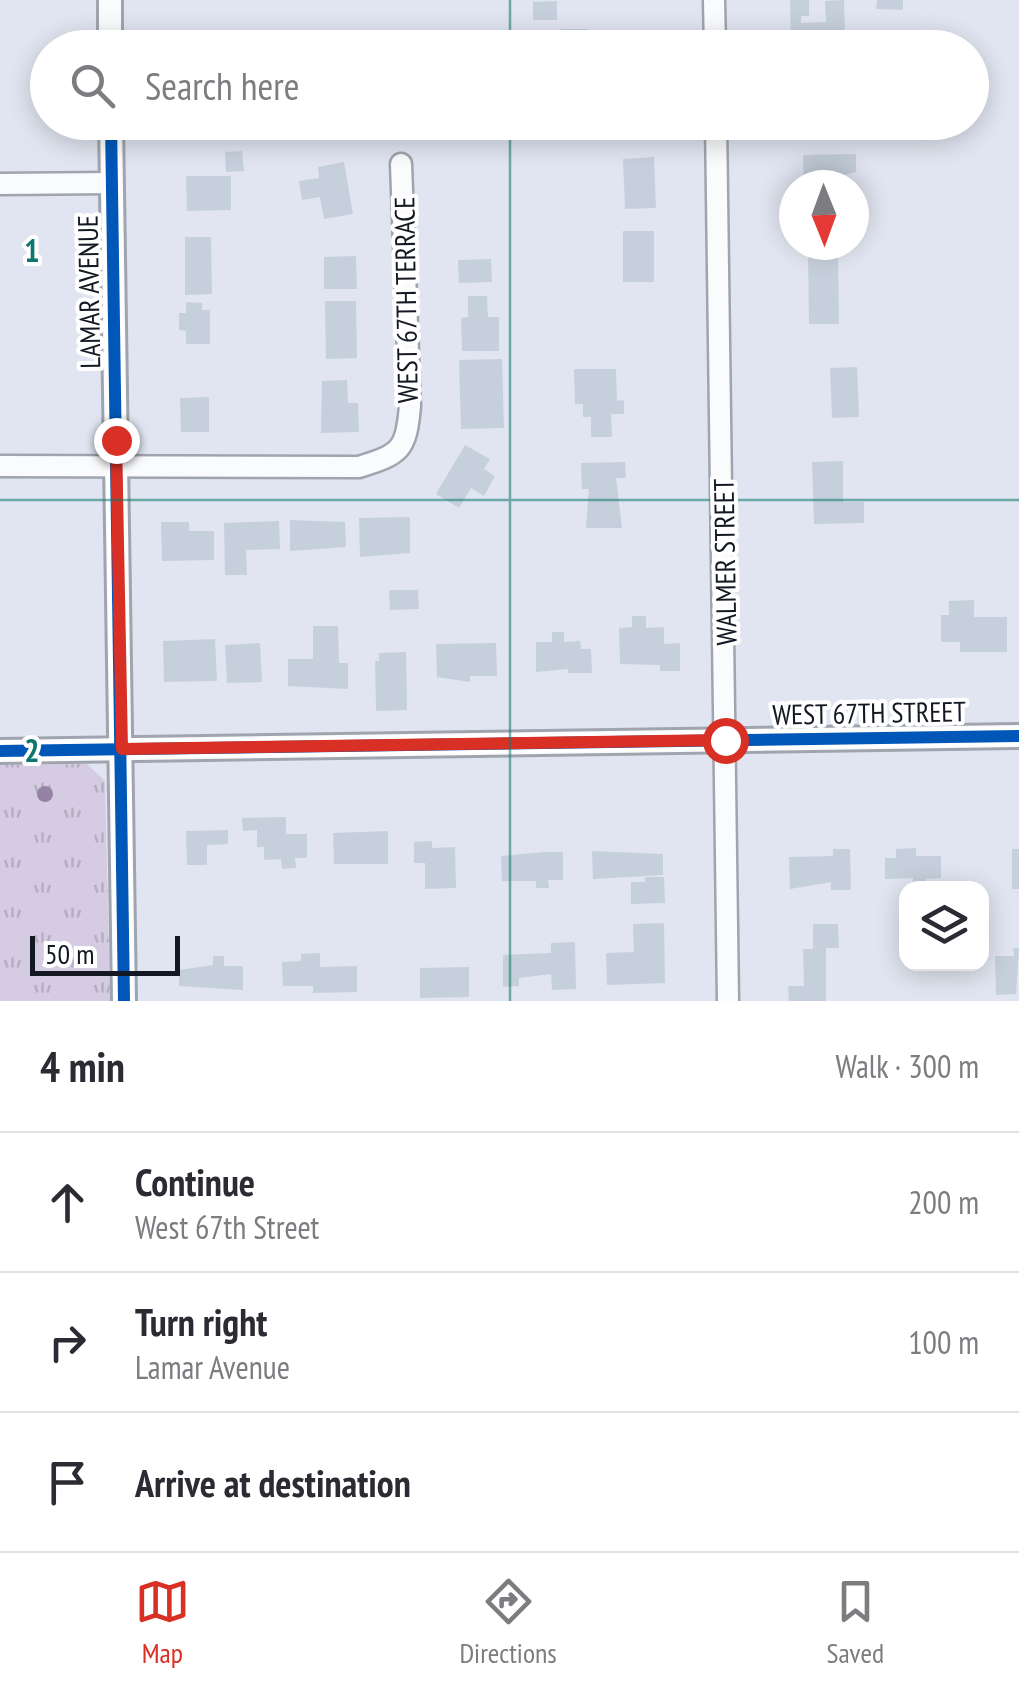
<!DOCTYPE html>
<html lang="en">
<head>
<meta charset="utf-8">
<style>
	:root { --surface:#fff; --page:#f2f2f3; --text:#2b2b33; --muted:#7c7c81; --line:#e1e1e2; --accent:#d93025 }
	body { margin:0; font-family:"PT Sans Narrow",sans-serif; background:var(--page); color:var(--text) }
	.controls { position:absolute; right:30px; bottom:30px; display:grid; overflow:hidden; border-radius:20px; box-shadow:0 5px 25px #0003 }
	.controls button { width:90px; height:90px; display:grid; place-items:center; padding:0; border:0; border-bottom:2px solid var(--line); background:var(--surface); color:var(--text); font:50px sans-serif }
	.compass { position:absolute; left:779px; top:170px; width:90px; height:90px; border-radius:50%; background:var(--surface); box-shadow:0 5px 25px #0003; rotate:179deg }
	.scale { position:absolute; left:30px; bottom:25px; width:150px; box-sizing:border-box; padding-left:10px; border:5px solid #131822; border-top:0; font-size:28px; line-height:35px; white-space:nowrap; color:#131822; -webkit-text-stroke:8px #fff; paint-order:stroke }
	.stop { position:absolute; width:30px; height:30px; margin:-22px; border:8px solid #d93025; border-radius:50%; background:#fff }
	.stop.end { background:#d93025; border-color:#fff; box-shadow:0 2px 10px #0008 }
	.list { margin:0; padding:0; list-style:none }
	h2 { display:flex; justify-content:space-between; align-items:center; height:130px; margin:0; padding:0 40px; font-size:42px }
	h2 small { font-size:32px; font-weight:400; color:var(--muted) }
	.list li { display:grid; grid-template-columns:65px 1fr auto; gap:30px; align-items:center; box-sizing:border-box; height:140px; padding:0 40px; border-top:2px solid var(--line) }
	.list b { display:block; font-size:38px; white-space:nowrap }
	.list p { margin:0; font-size:32px; white-space:nowrap; color:var(--muted) }
	.list em { font-size:32px; font-style:normal; color:var(--muted) }
	.icon { flex:none; width:55px; height:55px; fill:none; stroke:currentColor; stroke-width:2; stroke-linecap:round; stroke-linejoin:round }
	.map { position:relative; flex:none; width:1019px; height:1001px; overflow:hidden }
	.search { position:absolute; background:var(--surface); box-shadow:0 5px 25px #0003; left:30px; right:30px; top:30px; height:110px; display:flex; align-items:center; gap:25px; box-sizing:border-box; padding:0 35px; border-radius:55px; color:var(--muted); font-size:38px }
	.sheet { height:550px; background:var(--surface) }
	nav { display:flex; justify-content:space-around; align-items:center; box-sizing:border-box; height:140px; border-top:2px solid var(--line); background:var(--surface); font-size:28px; color:var(--muted) }
	nav a { display:grid; justify-items:center; gap:5px }
	nav .on { color:var(--accent) }
	.map>svg:first-child { display:block }
</style>
</head>
<body>
<div class="map">
<svg width="1019" height="1001" viewBox="0 0 1019 1001">
	<defs>
		<pattern id="park-tufts" width="24" height="20" patternUnits="userSpaceOnUse" patternTransform="scale(2.5)"><rect width="24" height="20" fill="#d5cce3"/><path d="M3 7l-1-3M5 7V3M7 7l1-3M15 17l-1-3M17 17v-4M19 17l1-3" fill="none" stroke="#b6aec2"/></pattern>
	</defs>
	<rect width="100%" height="100%" fill="#e0e5f1"/>
	<polygon fill="url(#park-tufts)" points="87,764 105,781 110,1001 0,1001 0,765"/>
	<g fill="#c6d0dc">
		<polygon points="790,0 809,0 809,16 801,16 801,23 826,22 825,1 844,0 845,36 826,36 824,48 791,48"/>
		<polygon points="877,0 903,0 903,10 876,9"/>
		<polygon points="557,1 557,20 533,20 533,2"/>
		<polygon points="560,29 588,29 589,45 561,48"/>
		<polygon points="188,122 213,122 213,139 189,140"/>
		<rect x="794" y="122" width="32" height="11"/>
		<polygon points="242,151 244,171 226,172 225,152"/>
		<polygon points="856,154 856,172 838,176 838,185 804,185 803,155"/>
		<polygon points="654,157 656,208 625,209 623,159"/>
		<polygon points="344,162 353,214 324,219 320,197 302,200 299,181 319,178 318,167"/>
		<polygon points="186,176 231,176 231,210 187,211"/>
		<rect x="623" y="231" width="31" height="51"/>
		<polygon points="185,237 211,237 212,294 185,295"/>
		<polygon points="838,253 839,324 809,324 808,254"/>
		<polygon points="356,256 357,289 324,289 324,257"/>
		<polygon points="491,259 492,282 459,283 458,260"/>
		<polygon points="468,296 487,296 488,317 499,317 499,351 462,351 461,318 468,317"/>
		<polygon points="325,301 356,301 357,358 326,359"/>
		<polygon points="186,302 202,303 202,310 210,310 210,344 186,344 186,331 179,330 179,313 186,313"/>
		<polygon points="502,359 504,428 461,429 459,360"/>
		<polygon points="857,367 859,417 832,418 830,368"/>
		<polygon points="574,369 616,369 617,401 624,400 624,414 611,414 612,437 591,437 591,417 583,417 583,404 575,404"/>
		<polygon points="347,380 348,403 358,403 359,432 321,433 322,381"/>
		<polygon points="209,397 209,432 181,432 180,398"/>
		<polygon points="465,445 490,459 484,469 495,476 484,496 471,488 459,508 436,494"/>
		<polygon points="843,461 843,502 864,502 864,523 814,524 812,462"/>
		<polygon points="625,462 626,478 616,478 622,528 586,528 589,489 582,489 581,463"/>
		<polygon points="410,517 410,553 360,557 359,518"/>
		<polygon points="290,520 345,522 346,547 290,551"/>
		<polygon points="279,521 280,549 246,550 247,575 225,575 224,523"/>
		<polygon points="161,522 189,522 189,531 214,531 214,560 162,561"/>
		<polygon points="389,590 418,590 419,609 390,610"/>
		<polygon points="974,600 974,617 1007,617 1007,652 960,652 960,642 941,642 941,615 949,615 949,601"/>
		<polygon points="632,616 646,616 646,628 664,627 664,644 680,643 680,671 660,671 660,665 620,664 619,628 632,627"/>
		<polygon points="313,626 338,626 339,663 348,663 348,689 288,686 288,659 313,659"/>
		<polygon points="552,632 564,632 564,642 580,641 581,649 591,649 592,673 568,673 568,669 536,672 536,642 552,642"/>
		<polygon points="215,639 217,681 164,682 163,641"/>
		<polygon points="260,643 262,682 227,683 225,645"/>
		<polygon points="496,643 497,676 470,676 470,682 437,677 436,644"/>
		<polygon points="406,652 407,710 376,711 375,661 379,661 379,653"/>
		<polygon points="286,817 286,834 307,834 307,858 295,858 296,868 282,869 281,859 264,860 264,847 257,847 257,830 243,831 242,818"/>
		<polygon points="228,830 228,844 207,845 207,865 187,865 186,831"/>
		<polygon points="388,831 388,864 334,864 333,833"/>
		<polygon points="432,841 432,848 455,847 456,888 425,889 425,863 414,863 414,842"/>
		<polygon points="916,848 916,856 941,856 941,878 926,879 926,888 913,888 913,878 885,879 885,858 896,858 896,849"/>
		<polygon points="833,849 850,849 851,890 831,890 831,882 790,889 789,857 833,856"/>
		<rect x="1012" y="849" width="7" height="40"/>
		<polygon points="592,851 663,854 663,875 593,879"/>
		<polygon points="545,852 563,852 563,880 548,880 549,888 536,888 536,881 502,881 501,856"/>
		<polygon points="645,877 664,877 665,903 631,904 631,882 645,882"/>
		<polygon points="664,923 665,983 607,985 606,953 634,952 633,924"/>
		<polygon points="813,924 838,924 839,948 826,948 826,1001 789,1001 788,986 804,986 803,949 813,949"/>
		<polygon points="575,942 576,989 552,990 551,974 519,978 519,986 503,987 503,955 551,953 551,943"/>
		<polygon points="1013,948 1019,948 1016,994 996,995 995,956 1014,956"/>
		<polygon points="320,953 320,967 357,966 357,992 313,993 313,986 283,986 282,962 301,961 301,954"/>
		<polygon points="213,956 224,956 224,966 243,966 243,990 179,986 179,970 213,965"/>
		<polygon points="469,967 469,997 420,998 420,968"/>
	</g>
	<g fill="none" stroke-linecap="round" stroke-linejoin="round">
		<defs>
			<g id="minor">
				<polyline points="714,0 715,48"/>
				<polyline points="716,122 728,1001"/>
				<polyline points="0,184 112,183"/>
				<path d="M 0,466 L 359,467 C 401,454 406,450 410,406 L 401,164"/>
			</g>
			<g id="tertiary">
				<polyline points="110,0 110,48"/>
				<polyline points="111,122 124,1001"/>
				<polyline points="0,751 1019,736"/>
			</g>
		</defs>
		<use href="#minor" stroke="#a0a4ae" stroke-width="25"/>
		<use href="#tertiary" stroke="#a0a4ae" stroke-width="28"/>
		<use href="#minor" stroke="#fafbfd" stroke-width="20"/>
		<use href="#tertiary" stroke="#fafbfd" stroke-width="22"/>
		<defs>
			<g id="cycleway">
				<polyline points="111,122 124,1001"/>
				<polyline points="0,751 1019,736"/>
			</g>
		</defs>
		<use href="#cycleway" stroke="#fff" stroke-width="19"/>
		<use href="#cycleway" stroke="#0057b8" stroke-width="12"/>
	</g>
	<circle fill="#9483a5" cx="45" cy="794" r="8"/>
	<g fill="none" stroke-linecap="round" stroke-linejoin="round">
		<polyline stroke="#d93025" stroke-width="12" points="116,440 122,749 725,740"/>
	</g>
	<path fill="none" stroke="#0f766e" stroke-width="2.5" stroke-opacity="0.55" d="M 510,0 L 510,48M 510,122 L 510,1001M 0,500 L 1019,500"/>
	<g text-anchor="middle" stroke-width="8" stroke-linejoin="round" paint-order="stroke">
		<g font-size="28" fill="#131822" stroke="#fff">
			<text transform="translate(89 292) rotate(-91)" y="10">LAMAR AVENUE</text>
			<text transform="translate(406 300) rotate(-91)" y="10">WEST 67TH TERRACE</text>
			<text transform="translate(725 562) rotate(-91)" y="10">WALMER STREET</text>
			<text transform="translate(869 713) rotate(-1)" y="10">WEST 67TH STREET</text>
		</g>
	</g>
	<g font-size="32" text-anchor="middle" font-weight="bold" fill="#0f766e" stroke="#fff" stroke-width="8" stroke-linejoin="round" paint-order="stroke">
		<text x="32" y="262">1</text>
		<text x="32" y="762">2</text>
	</g>
</svg>
<div class="controls">
<button><svg class="icon" aria-label="layers" viewBox="0 0 24 24"><path d="M12 4l9 5-9 5-9-5zM3 14l9 5 9-5"/></svg></button>
</div>
<svg class="compass" viewBox="-18 -18 36 36"><path d="M0-13l5 13h-10z" fill="#e53935"/><path d="M0 13l5-13h-10z" fill="#7c7c81"/></svg>
<div class="scale">50 m</div>
<div class="stop" style="left:725px;top:740px"></div>
<div class="stop end" style="left:116px;top:440px"></div>
<div class="search"><svg class="icon" aria-label="search" viewBox="0 0 24 24"><circle cx="10" cy="10" r="6"/><path d="M15 15l6 6"/></svg>Search here</div>
</div>
<section class="sheet">
<h2>4 min<small>Walk · 300 m</small></h2>
<ul class="list">
<li><svg class="icon" aria-label="ahead" viewBox="0 0 24 24"><path d="M12 20V5M6 11l6-6 6 6"/></svg><div><b>Continue</b><p>West 67th Street</p></div><em>200 m</em></li>
<li><svg class="icon" aria-label="right" viewBox="0 0 24 24"><path d="M7 20v-9h11M14 6l5 5-5 5"/></svg><div><b>Turn right</b><p>Lamar Avenue</p></div><em>100 m</em></li>
<li><svg class="icon" aria-label="arrive" viewBox="0 0 24 24"><path d="M6 21V4h12l-3 4 3 4H6"/></svg><div><b>Arrive at destination</b></div></li>
</ul>
</section>
<nav>
<a class="on"><svg class="icon" aria-label="map" viewBox="0 0 24 24"><path d="M3 6l6-2 6 2 6-2v14l-6 2-6-2-6 2zM9 4v14M15 6v14"/></svg>Map</a>
<a><svg class="icon" aria-label="directions" viewBox="0 0 24 24"><path d="M12 3l9 9-9 9-9-9zM9 14v-3h6M13 9l2 2-2 2"/></svg>Directions</a>
<a><svg class="icon" aria-label="saved" viewBox="0 0 24 24"><path d="M7 4h10v16l-5-4-5 4z"/></svg>Saved</a>
</nav>
</body>
</html>
